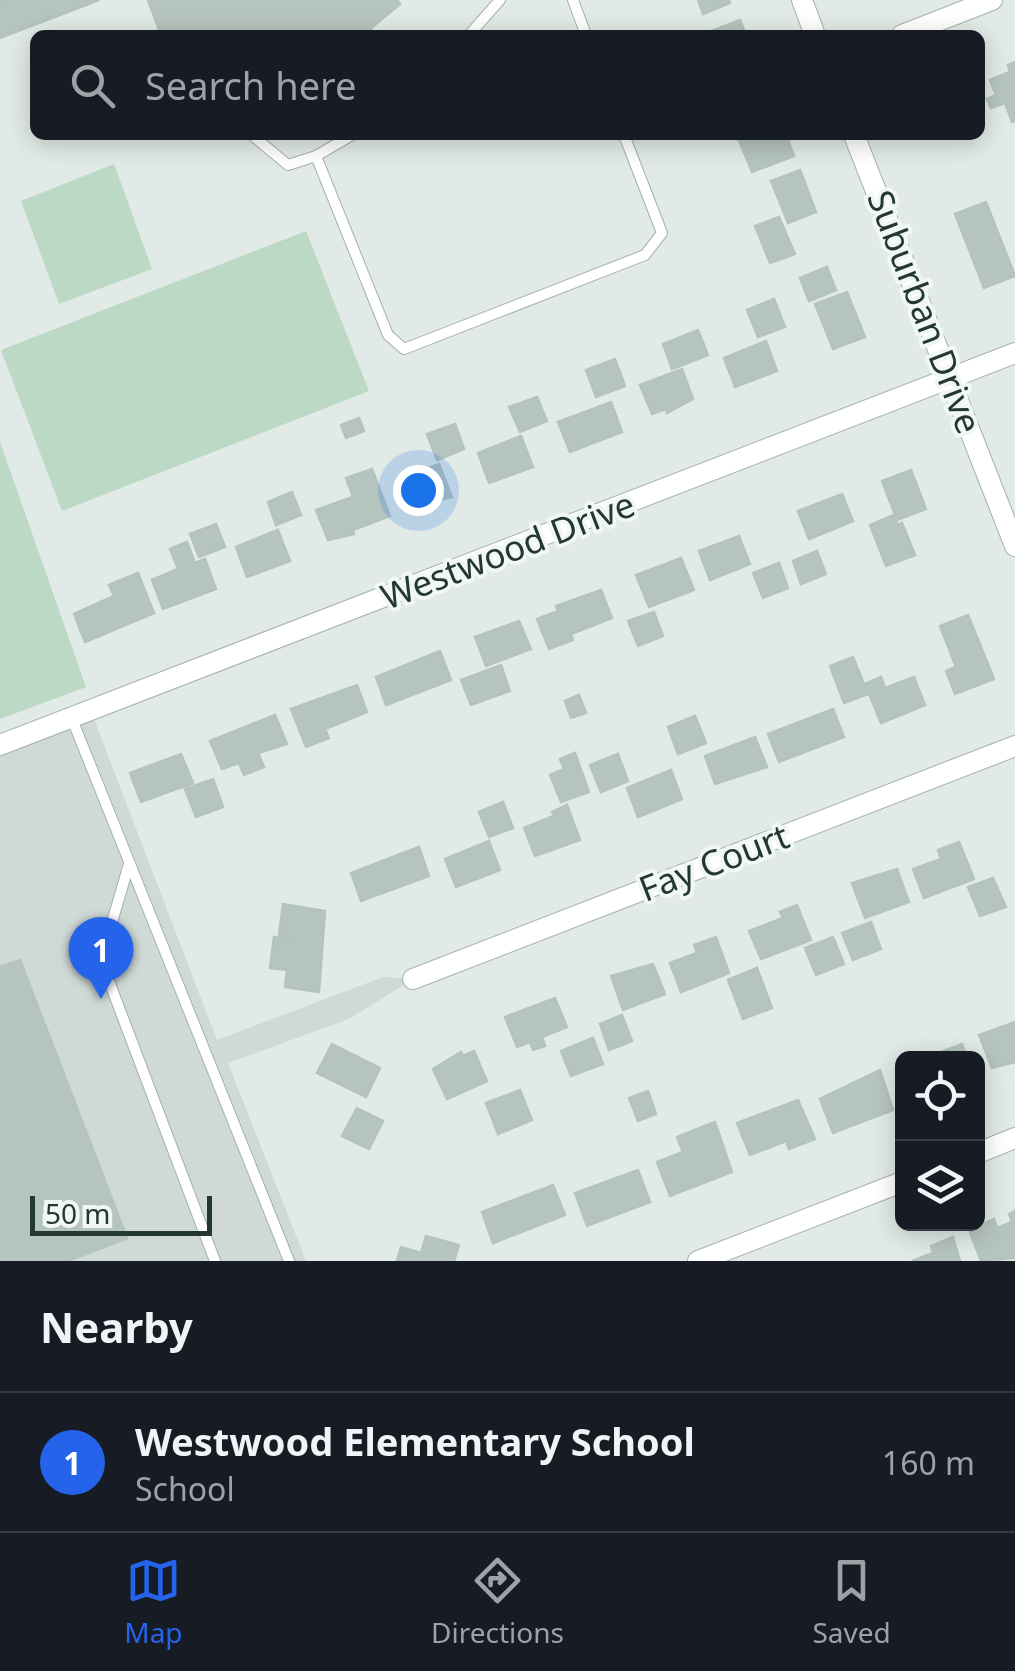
<!DOCTYPE html>
<html lang="en">
<head>
<meta charset="utf-8">
<style>
	:root { --surface:#171b24; --page:#242831; --text:#f1f3f6; --muted:#9ea1a6; --line:#363941; --accent:#2563eb }
	body { margin:0; font-family:"Noto Sans",sans-serif; background:var(--page); color:var(--text) }
	.controls { position:absolute; right:30px; bottom:30px; display:grid; overflow:hidden; border-radius:15px; box-shadow:0 5px 25px #0003 }
	.controls button { width:90px; height:90px; display:grid; place-items:center; padding:0; border:0; border-bottom:2px solid var(--line); background:var(--surface); color:var(--text); font:50px sans-serif }
	.scale { position:absolute; left:30px; bottom:25px; width:182px; box-sizing:border-box; padding-left:10px; border:5px solid #233834; border-top:0; font-size:28px; line-height:35px; white-space:nowrap; color:#233834; -webkit-text-stroke:8px #f1f7f4; paint-order:stroke }
	.you { position:absolute; left:418px; top:490px; width:35px; height:35px; margin:-25px; border:8px solid #fff; border-radius:50%; background:#1a73e8; box-shadow:0 0 0 15px #1a73e833 }
	.badge { display:grid; place-items:center; width:65px; height:65px; border-radius:50%; background:var(--accent); color:#fff; font-size:32px; font-weight:700 }
	.pin { position:absolute; translate:-50% -82px; filter:drop-shadow(0 2px 5px #0008) }
	.pin::after { content:''; position:absolute; top:52px; width:35px; height:30px; background:inherit; clip-path:polygon(0 0,100% 0,50% 100%) }
	.list { margin:0; padding:0; list-style:none }
	h2 { display:flex; justify-content:space-between; align-items:center; height:130px; margin:0; padding:0 40px; font-size:42px }
	h2 small { font-size:32px; font-weight:400; color:var(--muted) }
	.list li { display:grid; grid-template-columns:65px 1fr auto; gap:30px; align-items:center; box-sizing:border-box; height:140px; padding:0 40px; border-top:2px solid var(--line) }
	.list b { display:block; font-size:38px; white-space:nowrap }
	.list p { margin:0; font-size:32px; white-space:nowrap; color:var(--muted) }
	.list em { font-size:32px; font-style:normal; color:var(--muted) }
	.icon { flex:none; width:55px; height:55px; fill:none; stroke:currentColor; stroke-width:2; stroke-linecap:round; stroke-linejoin:round }
	.map { position:relative; flex:none; width:1015px; height:1261px; overflow:hidden }
	.search { position:absolute; background:var(--surface); box-shadow:0 5px 25px #0003; left:30px; right:30px; top:30px; height:110px; display:flex; align-items:center; gap:25px; box-sizing:border-box; padding:0 35px; border-radius:15px; color:var(--muted); font-size:38px }
	.sheet { height:270px; background:var(--surface) }
	nav { display:flex; justify-content:space-around; align-items:center; box-sizing:border-box; height:140px; border-top:2px solid var(--line); background:var(--surface); font-size:28px; color:var(--muted) }
	nav a { display:grid; justify-items:center; gap:5px }
	nav .on { color:var(--accent) }
	.map>svg:first-child { display:block }
</style>
</head>
<body>
<div class="map">
<svg width="1015" height="1261" viewBox="0 0 1015 1261">
	<rect width="100%" height="100%" fill="#e1eae6"/>
	<polygon fill="#cfd9d5" points="94,719 217,1040 383,977 413,979 349,1019 228,1063 306,1261 0,1261 0,753"/>
	<g fill="#bcd9c5">
		<polygon points="114,164 152,269 59,304 21,201"/>
		<polygon points="306,231 369,391 62,511 1,350"/>
		<polygon points="0,442 86,687 0,719"/>
	</g>
	<g fill="#b6c4bf" stroke="#b4c3bd" stroke-width="2.5">
		<polygon points="0,0 99,0 0,38"/>
		<polygon points="148,0 397,0 400,4 371,28 372,35 332,35 328,30 315,35 161,35"/>
		<polygon points="698,0 729,0 730,3 703,14"/>
		<polygon points="740,20 746,35 710,35 708,32"/>
		<polygon points="1015,62 1015,121 1012,122 1005,103 991,108 987,99 996,95 990,80 1010,72 1008,65"/>
		<polygon points="746,135 786,135 794,156 752,172 738,138"/>
		<polygon points="800,170 816,212 788,223 771,181"/>
		<polygon points="986,202 1015,276 984,288 955,214"/>
		<polygon points="779,217 795,254 770,263 755,226"/>
		<polygon points="827,267 836,290 809,301 800,278"/>
		<polygon points="847,292 865,337 833,349 815,304"/>
		<polygon points="774,299 785,327 758,337 747,310"/>
		<polygon points="698,330 708,355 672,369 663,344"/>
		<polygon points="766,341 777,371 735,387 724,358"/>
		<polygon points="615,359 625,386 596,397 586,370"/>
		<polygon points="682,369 693,399 667,413 666,409 652,414 640,385"/>
		<polygon points="537,397 547,421 520,432 509,407"/>
		<polygon points="611,402 622,432 570,452 558,422"/>
		<polygon points="359,418 364,431 346,438 341,425"/>
		<polygon points="455,424 464,449 437,460 427,434"/>
		<polygon points="521,436 533,467 489,483 478,453"/>
		<polygon points="439,464 452,497 409,509 397,479"/>
		<polygon points="372,469 390,516 353,530 354,534 328,540 316,510 353,497 346,478"/>
		<polygon points="911,470 926,509 897,520 882,481"/>
		<polygon points="292,492 301,515 276,525 268,502"/>
		<polygon points="842,494 853,521 809,539 798,511"/>
		<polygon points="894,515 898,525 902,523 915,555 886,566 870,525"/>
		<polygon points="216,524 225,547 199,557 190,534"/>
		<polygon points="278,530 290,561 247,577 236,547"/>
		<polygon points="739,536 750,564 710,580 699,551"/>
		<polygon points="187,542 195,563 205,559 216,589 163,609 152,580 178,569 170,549"/>
		<polygon points="817,551 826,574 801,584 793,561"/>
		<polygon points="681,558 694,590 649,607 636,575"/>
		<polygon points="779,563 788,588 763,598 753,573"/>
		<polygon points="138,573 154,613 85,642 74,614 114,596 109,585"/>
		<polygon points="601,590 612,618 571,634 573,640 549,649 537,619 558,611 556,606"/>
		<polygon points="654,612 663,636 638,646 628,621"/>
		<polygon points="968,615 994,679 955,694 946,671 956,667 940,626"/>
		<polygon points="519,621 531,649 486,666 475,637"/>
		<polygon points="440,651 451,680 386,705 376,677"/>
		<polygon points="853,657 868,694 844,703 830,666"/>
		<polygon points="501,665 510,691 471,705 461,680"/>
		<polygon points="881,677 885,688 914,677 925,705 881,723 865,684"/>
		<polygon points="357,685 367,712 325,729 329,738 306,747 291,709"/>
		<polygon points="579,695 586,713 571,718 565,701"/>
		<polygon points="833,709 844,737 779,762 768,734"/>
		<polygon points="275,715 287,744 258,753 264,767 244,775 239,763 222,769 210,741"/>
		<polygon points="695,716 706,743 678,754 668,727"/>
		<polygon points="755,737 767,767 715,784 705,756"/>
		<polygon points="575,753 589,792 561,802 550,775 564,769 560,759"/>
		<polygon points="181,754 193,783 141,802 130,773"/>
		<polygon points="618,754 628,781 601,792 590,765"/>
		<polygon points="671,770 682,799 638,817 627,788"/>
		<polygon points="213,779 223,807 196,817 185,789"/>
		<polygon points="503,802 513,828 489,837 479,812"/>
		<polygon points="567,805 580,840 535,856 524,828 554,816 552,812"/>
		<polygon points="489,841 500,870 456,887 445,859"/>
		<polygon points="959,842 974,879 924,898 913,869 941,859 938,850"/>
		<polygon points="419,847 429,876 361,901 351,873"/>
		<polygon points="897,869 909,902 865,918 852,883"/>
		<polygon points="993,878 1006,907 980,916 968,887"/>
		<polygon points="283,904 325,911 319,992 285,987 287,970 270,968 274,937 292,939 279,935"/>
		<polygon points="797,905 811,940 761,959 749,931 783,918 780,912"/>
		<polygon points="871,922 881,949 853,960 842,933"/>
		<polygon points="716,937 729,973 681,992 670,963 697,953 694,945"/>
		<polygon points="833,937 844,964 816,975 805,948"/>
		<polygon points="20,960 127,1238 68,1261 0,1261 0,967"/>
		<polygon points="653,964 665,994 623,1010 611,976"/>
		<polygon points="757,968 772,1008 743,1019 728,980"/>
		<polygon points="555,998 567,1027 542,1037 545,1046 533,1050 530,1042 517,1047 505,1017"/>
		<polygon points="622,1015 632,1041 609,1050 600,1024"/>
		<polygon points="1015,1022 1015,1062 992,1068 979,1035"/>
		<polygon points="593,1038 603,1064 571,1076 561,1051"/>
		<polygon points="332,1044 380,1068 366,1097 317,1073"/>
		<polygon points="962,1044 967,1058 925,1058"/>
		<polygon points="474,1051 487,1081 447,1099 433,1069 461,1052 463,1056"/>
		<polygon points="880,1070 893,1110 833,1133 820,1099"/>
		<polygon points="520,1090 532,1120 498,1134 486,1103"/>
		<polygon points="648,1091 656,1114 638,1121 629,1098"/>
		<polygon points="798,1100 815,1139 789,1149 786,1141 750,1155 737,1123"/>
		<polygon points="357,1108 383,1121 369,1149 342,1136"/>
		<polygon points="715,1122 732,1172 670,1196 657,1162 683,1152 677,1137"/>
		<polygon points="638,1170 650,1202 587,1226 575,1193"/>
		<polygon points="553,1185 565,1215 493,1243 482,1212"/>
		<polygon points="1015,1211 1015,1258 981,1261 969,1230 994,1219 997,1228 1012,1222 1009,1214"/>
		<polygon points="426,1236 459,1245 454,1261 397,1261 401,1247 421,1253"/>
		<polygon points="953,1237 960,1261 912,1261 933,1253 931,1246"/>
	</g>
	<g fill="none" stroke-linecap="round" stroke-linejoin="round">
		<defs>
			<g id="lane">
				<polyline points="573,0 586,35"/>
				<polyline points="469,35 500,0"/>
				<polyline points="252,135 288,165 316,156 352,135"/>
				<polyline points="316,156 388,335 404,349 645,255 662,233 624,135"/>
				<polyline points="72,719 289,1261"/>
				<polyline points="129,864 101,960 215,1261"/>
			</g>
			<g id="street">
				<polyline points="802,0 815,35"/>
				<polyline points="902,35 992,0"/>
				<polyline points="854,135 1015,546"/>
				<polyline points="0,745 1015,353"/>
				<polyline points="413,979 1015,746"/>
				<polyline points="978,1153 1015,1138"/>
				<polyline points="698,1261 902,1182"/>
			</g>
		</defs>
		<use href="#lane" stroke="#a4b1ad" stroke-width="12"/>
		<use href="#street" stroke="#a4b1ad" stroke-width="22"/>
		<use href="#lane" stroke="#fff" stroke-width="10"/>
		<use href="#street" stroke="#fff" stroke-width="20"/>
	</g>
	<g text-anchor="middle" stroke-width="8" stroke-linejoin="round" paint-order="stroke">
		<g font-size="35" fill="#233834" stroke="#f1f7f4">
			<text transform="translate(924 312) rotate(69)" y="12">Suburban Drive</text>
			<text transform="translate(508 551) rotate(-21)" y="12">Westwood Drive</text>
			<text transform="translate(714 863) rotate(-21)" y="12">Fay Court</text>
		</g>
	</g>
</svg>
<div class="controls">
<button><svg class="icon" aria-label="locate" viewBox="0 0 24 24"><circle cx="12" cy="12" r="6"/><path d="M12 2v4M12 18v4M2 12h4M18 12h4"/></svg></button>
<button><svg class="icon" aria-label="layers" viewBox="0 0 24 24"><path d="M12 4l9 5-9 5-9-5zM3 14l9 5 9-5"/></svg></button>
</div>
<div class="scale">50 m</div>
<div class="you"></div>
<div class="pin badge" style="left:101px;top:999px">1</div>
<div class="search"><svg class="icon" aria-label="search" viewBox="0 0 24 24"><circle cx="10" cy="10" r="6"/><path d="M15 15l6 6"/></svg>Search here</div>
</div>
<section class="sheet">
<h2>Nearby<small></small></h2>
<ul class="list">
<li><span class="badge">1</span><div><b>Westwood Elementary School</b><p>School</p></div><em>160 m</em></li>
</ul>
</section>
<nav>
<a class="on"><svg class="icon" aria-label="map" viewBox="0 0 24 24"><path d="M3 6l6-2 6 2 6-2v14l-6 2-6-2-6 2zM9 4v14M15 6v14"/></svg>Map</a>
<a><svg class="icon" aria-label="directions" viewBox="0 0 24 24"><path d="M12 3l9 9-9 9-9-9zM9 14v-3h6M13 9l2 2-2 2"/></svg>Directions</a>
<a><svg class="icon" aria-label="saved" viewBox="0 0 24 24"><path d="M7 4h10v16l-5-4-5 4z"/></svg>Saved</a>
</nav>
</body>
</html>
